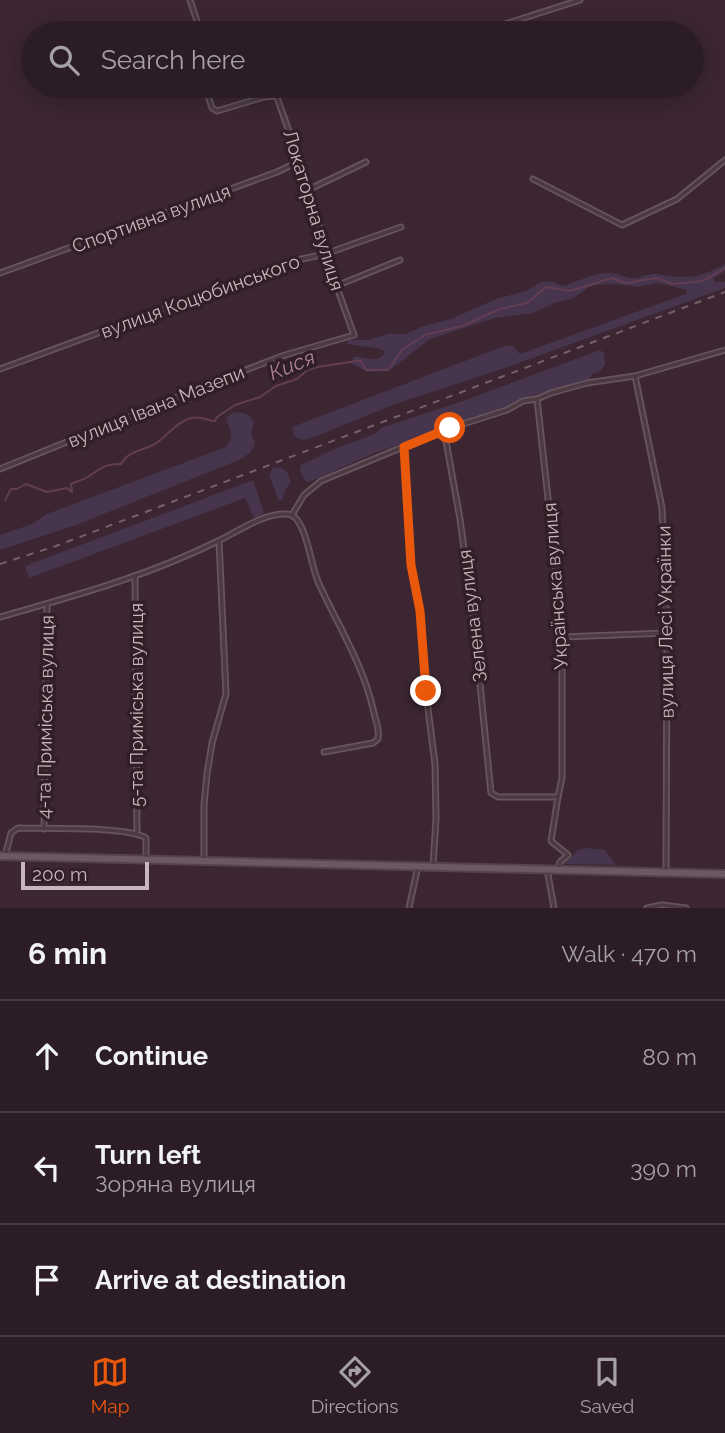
<!DOCTYPE html>
<html lang="en">
<head>
<meta charset="utf-8">
<style>
	:root { --surface:#2c1c26; --page:#34252e; --text:#f1f3f6; --muted:#a6a1a7; --line:#483a43; --accent:#ea580c }
	body { margin:0; font-family:Raleway,sans-serif; background:var(--page); color:var(--text) }
	.scale { position:absolute; left:21px; bottom:18px; width:128px; box-sizing:border-box; padding-left:7px; border:4px solid #c7b6be; border-top:0; font-size:19px; line-height:24px; white-space:nowrap; color:#c7b6be; -webkit-text-stroke:5px #311f28; paint-order:stroke }
	.stop { position:absolute; width:21px; height:21px; margin:-16px; border:5px solid #ea580c; border-radius:50%; background:#fff }
	.stop.end { background:#ea580c; border-color:#fff; box-shadow:0 2px 7px #0008 }
	.list { margin:0; padding:0; list-style:none }
	h2 { display:flex; justify-content:space-between; align-items:center; height:91px; margin:0; padding:0 28px; font-size:30px }
	h2 small { font-size:23px; font-weight:400; color:var(--muted) }
	.list li { display:grid; grid-template-columns:46px 1fr auto; gap:21px; align-items:center; box-sizing:border-box; height:112px; padding:0 28px; border-top:2px solid var(--line) }
	.list b { display:block; font-size:26px; white-space:nowrap }
	.list p { margin:0; font-size:23px; white-space:nowrap; color:var(--muted) }
	.list em { font-size:23px; font-style:normal; color:var(--muted) }
	.icon { flex:none; width:38px; height:38px; fill:none; stroke:currentColor; stroke-width:2; stroke-linecap:round; stroke-linejoin:round }
	.map { position:relative; flex:none; width:725px; height:908px; overflow:hidden }
	.search { position:absolute; background:var(--surface); box-shadow:0 4px 18px #0003; left:21px; right:21px; top:21px; height:77px; display:flex; align-items:center; gap:18px; box-sizing:border-box; padding:0 24px; border-radius:38px; color:var(--muted); font-size:26px }
	.sheet { height:427px; background:var(--surface) }
	nav { display:flex; justify-content:space-around; align-items:center; box-sizing:border-box; height:98px; border-top:2px solid var(--line); background:var(--surface); font-size:19px; color:var(--muted) }
	nav a { display:grid; justify-items:center; gap:4px }
	nav .on { color:var(--accent) }
	.map>svg:first-child { display:block }
</style>
</head>
<body>
<div class="map">
<svg width="725" height="908" viewBox="0 0 725 908">
	<rect width="100%" height="100%" fill="#3b2632"/>
	<g fill="#46354c">
		<path d="M 725,264 L 725,271 L 714,278 L 714,282 L 725,282 L 725,288 L 508,367 L 395,404 L 312,438 L 302,440 L 294,436 L 292,427 L 504,346 L 513,346 L 520,354 L 686,294 L 687,290 L 658,283 L 638,287 L 616,284 L 596,285 L 589,287 L 572,299 L 554,303 L 533,313 L 495,318 L 430,339 L 390,370 L 368,372 L 352,364 L 353,357 C 365,355 377,366 385,352 L 381,349 L 347,344 L 348,340 L 368,340 L 388,334 L 406,334 L 421,327 L 451,319 L 496,299 L 526,291 L 541,282 L 551,281 L 562,286 C 576,283 593,272 609,273 C 616,273 623,277 630,278 C 640,279 649,272 657,274 C 685,279 699,279 725,264 Z"/>
		<polygon points="600,350 604,353 605,365 599,372 592,374 589,380 521,399 505,408 377,452 309,482 305,481 300,471 301,465 337,448 375,434 381,428 466,400"/>
		<path d="M 239,412 L 249,415 L 254,423 L 251,434 L 255,443 L 250,453 L 239,460 L 76,525 L 0,550 L 0,535 L 32,524 L 47,514 L 226,447 C 235,434 230,431 226,418 L 232,413 Z"/>
		<polygon points="273,468 281,468 287,472 291,482 284,492 283,499 279,501 269,475"/>
		<polygon points="253,480 264,513 254,518 245,498 29,578 25,566"/>
		<polygon points="586,848 605,850 616,865 565,864 578,850"/>
	</g>
	<g fill="none" stroke-linecap="round" stroke-linejoin="round">
		<path stroke="#633d52" stroke-width="2" d="M 5,500 L 11,489 L 17,489 L 26,484 L 47,492 L 67,488 L 72,492 L 71,484 C 76,481 82,481 88,477 C 100,469 106,463 121,464 C 128,451 141,451 153,445 C 165,439 174,424 188,419 C 198,415 205,420 215,421 L 217,417 L 235,405 L 260,397 L 276,386 L 297,379 L 306,371 L 317,367 L 357,361 L 361,361 L 366,370 L 388,370 L 403,349 L 425,335 L 462,326 L 500,309 L 527,303 L 546,287 L 570,291 L 612,278 L 626,283 L 657,278 L 672,284 L 684,283 L 703,281 L 725,268"/>
		<defs>
			<g id="minor">
				<polyline points="190,0 201,33"/>
				<polyline points="477,33 580,0"/>
				<polyline points="205,86 212,108 217,111 264,97 277,96"/>
				<polyline points="533,179 622,225 677,199 725,160"/>
				<polyline points="310,189 366,162"/>
				<polyline points="0,273 277,172 300,161"/>
				<polyline points="336,286 400,260"/>
				<polyline points="0,369 297,260 325,254 401,227"/>
				<polyline points="635,376 662,508 667,633 666,871"/>
				<polyline points="444,430 460,519 473,616 491,793 498,797 558,797 562,778 562,625 537,399"/>
				<polyline points="404,447 411,565 420,611 425,685 435,764 436,819 433,866"/>
				<polyline points="0,469 222,379 285,355 354,335 325,254 315,205 273,86"/>
				<polyline points="292,515 304,495 321,481 444,430 507,410 523,401 537,399 551,393 587,383 635,376 725,350"/>
				<path d="M 292,515 C 308,526 310,565 319,584 C 339,627 364,666 374,713 C 376,722 380,730 378,739 L 373,743 L 324,752"/>
				<polyline points="135,576 137,833"/>
				<path d="M 0,617 C 74,596 148,576 218,541 C 237,532 269,509 292,515"/>
				<polyline points="562,637 667,633"/>
				<polyline points="558,797 551,841 568,855 560,862 558,869"/>
				<polyline points="44,829 47,604"/>
				<path d="M 5,856 L 11,833 L 18,828 C 44,829 129,826 146,838 L 146,859"/>
				<polyline points="204,860 204,805 207,774 212,743 226,694 219,541"/>
				<polyline points="547,869 554,908"/>
				<polyline points="409,908 418,866"/>
				<polyline points="647,908 662,905 686,908"/>
			</g>
			<polyline id="primary" points="0,856 725,874"/>
		</defs>
		<use href="#minor" stroke="#67555e" stroke-width="7"/>
		<use href="#primary" stroke="#55434c" stroke-width="10"/>
		<use href="#minor" stroke="#4c3a43" stroke-width="3.5"/>
		<use href="#primary" stroke="#6c5863" stroke-width="6"/>
		<polyline stroke="#75606b" stroke-width="2" stroke-dasharray="7 7" stroke-linecap="butt" points="0,564 56,546 725,292"/>
	</g>
	<g fill="none" stroke-linecap="round" stroke-linejoin="round">
		<polyline stroke="#ea580c" stroke-width="9" points="426,691 420,611 411,565 404,447 450,428"/>
	</g>
	<g text-anchor="middle" stroke-width="7" stroke-linejoin="round" paint-order="stroke">
		<g font-size="19" fill="#c7b6be" stroke="#311f28">
			<text transform="translate(314 210) rotate(73)" y="7">Локаторна вулиця</text>
			<text transform="translate(151 218) rotate(-20)" y="7">Спортивна вулиця</text>
			<text transform="translate(200 296) rotate(-20)" y="7">вулиця Коцюбинського</text>
			<text transform="translate(156 406) rotate(-22)" y="7">вулиця Івана Мазепи</text>
			<text transform="translate(555 586) rotate(-94)" y="7">Українська вулиця</text>
			<text transform="translate(472 616) rotate(-97)" y="7">Зелена вулиця</text>
			<text transform="translate(665 622) rotate(-91)" y="7">вулиця Лесі Українки</text>
			<text transform="translate(136 705) rotate(-90)" y="7">5-та Приміська вулиця</text>
			<text transform="translate(45 717) rotate(-89)" y="7">4-та Приміська вулиця</text>
		</g>
		<g font-size="21" font-style="italic" fill="#ab8098" stroke="#311f28">
			<text transform="translate(292 365) rotate(-22)" y="7">Кися</text>
		</g>
	</g>
</svg>
<div class="scale">200 m</div>
<div class="stop" style="left:450px;top:428px"></div>
<div class="stop end" style="left:426px;top:691px"></div>
<div class="search"><svg class="icon" aria-label="search" viewBox="0 0 24 24"><circle cx="10" cy="10" r="6"/><path d="M15 15l6 6"/></svg>Search here</div>
</div>
<section class="sheet">
<h2>6 min<small>Walk · 470 m</small></h2>
<ul class="list">
<li><svg class="icon" aria-label="ahead" viewBox="0 0 24 24"><path d="M12 20V5M6 11l6-6 6 6"/></svg><div><b>Continue</b></div><em>80 m</em></li>
<li><svg class="icon" aria-label="left" viewBox="0 0 24 24"><path d="M17 20v-9H6M10 6l-5 5 5 5"/></svg><div><b>Turn left</b><p>Зоряна вулиця</p></div><em>390 m</em></li>
<li><svg class="icon" aria-label="arrive" viewBox="0 0 24 24"><path d="M6 21V4h12l-3 4 3 4H6"/></svg><div><b>Arrive at destination</b></div></li>
</ul>
</section>
<nav>
<a class="on"><svg class="icon" aria-label="map" viewBox="0 0 24 24"><path d="M3 6l6-2 6 2 6-2v14l-6 2-6-2-6 2zM9 4v14M15 6v14"/></svg>Map</a>
<a><svg class="icon" aria-label="directions" viewBox="0 0 24 24"><path d="M12 3l9 9-9 9-9-9zM9 14v-3h6M13 9l2 2-2 2"/></svg>Directions</a>
<a><svg class="icon" aria-label="saved" viewBox="0 0 24 24"><path d="M7 4h10v16l-5-4-5 4z"/></svg>Saved</a>
</nav>
</body>
</html>
